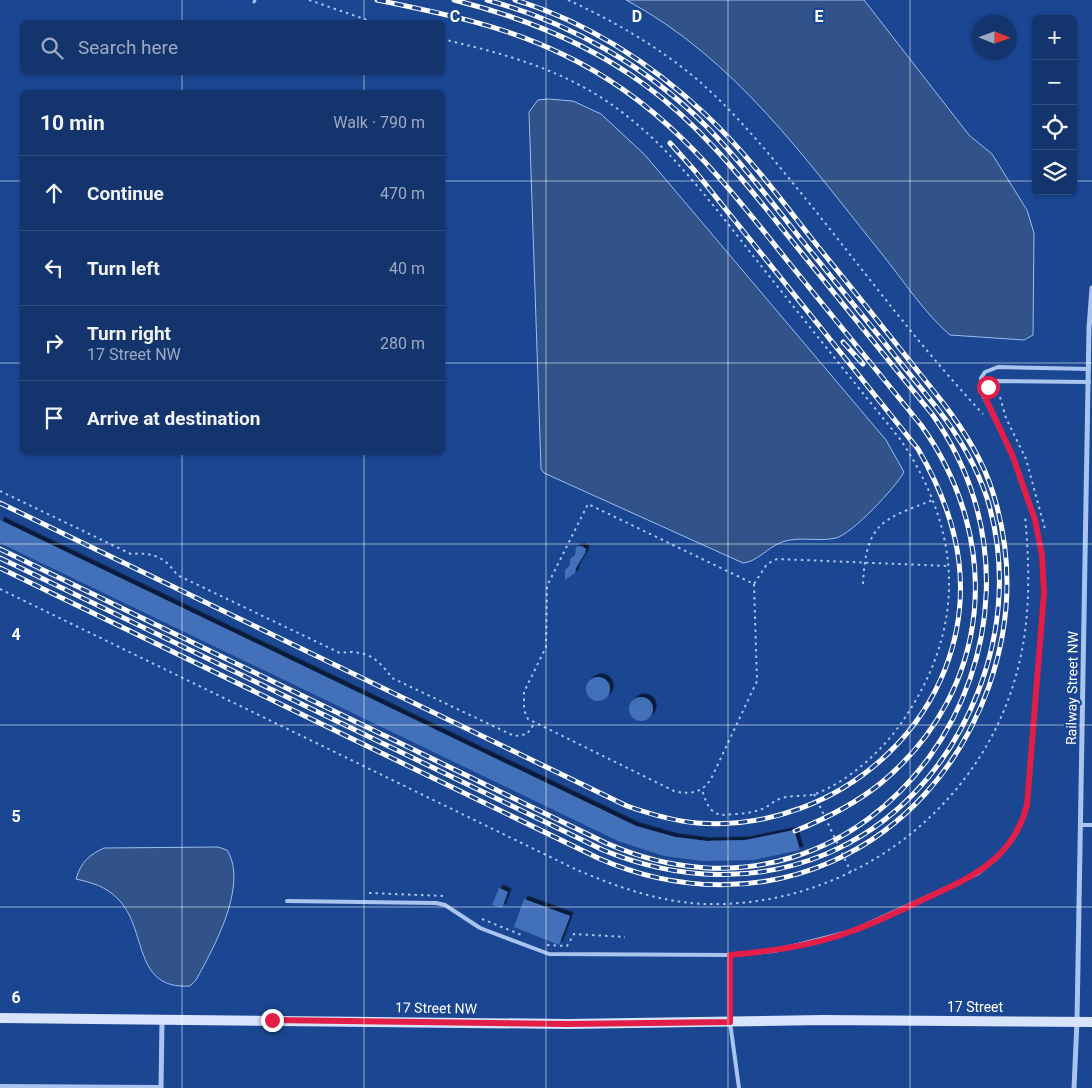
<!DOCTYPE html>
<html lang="en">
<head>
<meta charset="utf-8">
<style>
	:root { --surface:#14346e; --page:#213f76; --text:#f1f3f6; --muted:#9daac2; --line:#334f81 }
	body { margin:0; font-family:Roboto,sans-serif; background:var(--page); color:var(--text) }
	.controls { position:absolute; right:15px; top:15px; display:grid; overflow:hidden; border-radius:8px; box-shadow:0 1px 4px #0004 }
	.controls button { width:45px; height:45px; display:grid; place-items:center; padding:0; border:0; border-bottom:1px solid var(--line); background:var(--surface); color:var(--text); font:25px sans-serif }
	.compass { position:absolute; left:972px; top:15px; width:45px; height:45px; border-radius:50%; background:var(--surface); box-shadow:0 1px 4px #0004; rotate:91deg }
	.stop { position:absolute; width:15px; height:15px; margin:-11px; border:4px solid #e11d48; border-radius:50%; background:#fff }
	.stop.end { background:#e11d48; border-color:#fff; box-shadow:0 1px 5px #0008 }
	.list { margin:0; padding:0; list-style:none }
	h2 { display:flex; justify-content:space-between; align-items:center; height:65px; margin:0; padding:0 20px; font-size:21px }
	h2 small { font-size:16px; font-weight:400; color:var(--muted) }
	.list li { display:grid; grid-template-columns:32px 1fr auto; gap:15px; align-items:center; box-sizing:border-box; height:75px; padding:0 20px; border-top:1px solid var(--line) }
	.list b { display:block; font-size:19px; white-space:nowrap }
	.list p { margin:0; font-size:16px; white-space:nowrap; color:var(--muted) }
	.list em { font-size:16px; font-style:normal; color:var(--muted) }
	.icon { flex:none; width:28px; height:28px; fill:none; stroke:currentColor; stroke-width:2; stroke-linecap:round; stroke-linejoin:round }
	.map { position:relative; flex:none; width:1092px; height:1088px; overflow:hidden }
	.search { position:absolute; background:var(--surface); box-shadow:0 1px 4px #0004; left:20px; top:20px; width:425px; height:55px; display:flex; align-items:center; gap:12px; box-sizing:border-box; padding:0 18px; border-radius:8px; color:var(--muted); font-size:19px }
	.panel { position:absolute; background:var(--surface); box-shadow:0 1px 4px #0004; left:20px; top:90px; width:425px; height:365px; border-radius:8px }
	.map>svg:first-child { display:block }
</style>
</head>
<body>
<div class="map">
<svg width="1092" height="1088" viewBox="0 0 1092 1088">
	<defs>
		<filter id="shadow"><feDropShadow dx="3.5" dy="-3.5" stdDeviation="0" flood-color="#0009"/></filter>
	</defs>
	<rect width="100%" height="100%" fill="#1a4692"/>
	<g fill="#32528a" stroke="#9cbef1">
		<path d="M 626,0 L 864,0 L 969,135 L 992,154 L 1027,210 L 1034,233 L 1033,335 L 1024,340 L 950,335 C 926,315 902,279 882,254 C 806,160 735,58 626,0 Z"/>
		<path d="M 548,99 L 573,101 L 601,114 L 645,155 L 886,440 L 904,472 C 896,487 852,534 836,538 C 819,542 799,536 782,542 C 768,547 757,562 743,563 L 544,473 L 541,469 L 529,112 L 538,100 Z"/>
		<path d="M 218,847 L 227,850 C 249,885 213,949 196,980 L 190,986 C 132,990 148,929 118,899 C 105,886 93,883 76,879 C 81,862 89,855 104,848 Z"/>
	</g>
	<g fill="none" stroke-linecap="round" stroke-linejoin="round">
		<polyline stroke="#9cbef1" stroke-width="3" points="254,2 255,0"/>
	</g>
	<g fill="#4270b9" filter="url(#shadow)">
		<polygon points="0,520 636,826 675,837 707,841 746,840 794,830 800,850 754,860 702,861 664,856 618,841 0,543"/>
		<polygon points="581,546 586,549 585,553 576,568 575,573 565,580 565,570 570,565 570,559 575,555 576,547"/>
		<circle cx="598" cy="689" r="12"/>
		<circle cx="641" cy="709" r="12"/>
		<polygon points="499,888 508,892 502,908 492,905"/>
		<polygon points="524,899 570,916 559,945 514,927"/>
	</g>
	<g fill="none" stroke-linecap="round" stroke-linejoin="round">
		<g stroke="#a9c4ef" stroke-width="2" stroke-dasharray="2.5 4" stroke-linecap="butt">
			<polyline points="309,0 373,22"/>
			<path d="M 568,0 C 612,20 655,45 693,76 C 738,114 773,159 810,204 C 867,275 921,348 983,414"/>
			<path d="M 442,39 C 492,51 540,63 585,88 C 658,128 707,198 758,262 C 805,321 852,380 900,439 C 963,532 967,628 902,722 C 883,750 848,782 815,794 C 805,797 793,795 782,798 C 772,801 769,807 762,809 C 750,814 734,814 721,815 C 708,812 706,801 702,790"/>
			<polyline points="1000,397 1006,418 1026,459 1045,529"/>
			<path d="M 0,491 L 131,554 C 153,552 165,557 177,575 L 340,653 C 365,649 378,658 392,678 L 510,734 L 515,736 L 527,734 L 534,724"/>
			<path d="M 754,584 L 757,681 L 711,779 C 702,793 690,795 674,791 L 528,719 L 524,710 L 524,692 L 546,647 L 547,586 L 588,504 L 754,584 L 767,564 L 777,559 L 948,566"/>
			<path d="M 863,584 C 866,524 880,520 933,500"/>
			<path d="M 0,589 L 575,869 C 617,887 659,902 705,904 C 845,908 976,814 1015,679 C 1031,625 1030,571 1025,515"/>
			<polyline points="814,794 851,872"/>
			<polyline points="369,893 444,896"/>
			<polyline points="482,919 524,936"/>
			<polyline points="547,945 567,946 574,934 625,937"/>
		</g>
		<g stroke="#a9c4ef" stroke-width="4">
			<polyline points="986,397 988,387 996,381 1089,382"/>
			<polyline points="1080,825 1092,825"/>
			<polyline points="287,901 436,903 445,905 480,928 549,954 730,955 774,951 852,931 977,874 996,859 1013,839 1023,818 1027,805 1044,593 1042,555 1035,520 1013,457 981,391 981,378 985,372 998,367 1089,369"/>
			<polyline points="730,955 730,1022 739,1088"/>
			<polyline points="0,1086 161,1087"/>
		</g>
		<g stroke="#a9c4ef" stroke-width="5">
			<polyline points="161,1088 162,1020"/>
			<polyline points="1074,1088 1077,1021 1089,328 1092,288"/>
		</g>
		<polyline stroke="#d7e4fb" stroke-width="10" points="0,1018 568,1024 823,1020 1092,1022"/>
		<defs>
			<g id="rail">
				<path d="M 377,0 C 440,13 503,25 562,54 C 664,102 721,178 790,264 C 834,318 877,371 921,425 C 1004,541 993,690 881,783 C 855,804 825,819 795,831"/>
				<polyline points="843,342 863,364"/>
				<path d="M 0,503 L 627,806 C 650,814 673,821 697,823 C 842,834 976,712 959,562 C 954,521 939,485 918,449 L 695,171 L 670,143"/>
				<path d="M 0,549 L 606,843 C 874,961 1092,638 932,414 C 886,357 839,299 792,241 C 747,185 704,128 645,85 C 588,43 522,17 454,0"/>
				<path d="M 0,558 L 603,850 C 758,914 916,850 978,692 C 1002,630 1007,563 987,498 C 976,465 958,435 937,408 C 893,353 849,298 804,243 C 773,204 742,163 707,127 C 648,67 569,22 487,0"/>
				<path d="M 0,568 L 598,858 C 761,930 930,852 989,686 C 1011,623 1013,557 993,493 C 983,460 964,431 944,404 C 902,351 859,297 816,244 C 781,200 747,153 705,114 C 652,64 586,21 515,0"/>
			</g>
		</defs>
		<use href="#rail" stroke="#fff" stroke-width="5"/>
		<use href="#rail" stroke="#1a4692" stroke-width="3" stroke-dasharray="9" stroke-linecap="butt"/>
	</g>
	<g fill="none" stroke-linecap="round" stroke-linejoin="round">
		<path stroke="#e11d48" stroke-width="6" d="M 272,1020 L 568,1024 L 730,1022 L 730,955 C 771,951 813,946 852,931 C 875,923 897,912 918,902 C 967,879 1012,863 1027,805 L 1044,593 L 1042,555 L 1035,520 L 1013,457 L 986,399 L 988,387"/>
	</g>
	<path fill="none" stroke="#fff" stroke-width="1" stroke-opacity="0.55" d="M 182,0 L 182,22M 364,0 L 364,22M 546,0 L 546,1088M 728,0 L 728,1088M 910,0 L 910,1088M 182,72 L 182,92M 364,72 L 364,92M 0,181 L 22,181M 442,181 L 1036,181M 1073,181 L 1092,181M 0,363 L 22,363M 442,363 L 1092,363M 182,452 L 182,1088M 364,452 L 364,1088M 0,544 L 1092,544M 0,725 L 1092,725M 0,907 L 1092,907"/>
	<g text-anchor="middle" stroke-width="4.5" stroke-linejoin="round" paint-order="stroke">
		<g font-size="14" fill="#fff" stroke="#1a4692">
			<text transform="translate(1072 688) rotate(-89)" y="5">Railway Street NW</text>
			<text x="975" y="1012">17 Street</text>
			<text transform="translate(436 1008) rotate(1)" y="5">17 Street NW</text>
		</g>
	</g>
	<g font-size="16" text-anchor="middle" font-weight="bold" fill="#fff" stroke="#1a4692" stroke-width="4.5" stroke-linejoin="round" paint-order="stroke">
		<text x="455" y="22">C</text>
		<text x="637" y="22">D</text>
		<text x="819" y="22">E</text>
		<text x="16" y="640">4</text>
		<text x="16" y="822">5</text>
		<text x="16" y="1003">6</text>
	</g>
</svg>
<div class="controls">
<button>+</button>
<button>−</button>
<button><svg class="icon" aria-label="locate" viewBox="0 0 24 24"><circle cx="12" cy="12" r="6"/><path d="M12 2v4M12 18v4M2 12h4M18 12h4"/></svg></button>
<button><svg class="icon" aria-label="layers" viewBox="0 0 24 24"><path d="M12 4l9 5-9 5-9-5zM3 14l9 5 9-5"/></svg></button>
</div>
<svg class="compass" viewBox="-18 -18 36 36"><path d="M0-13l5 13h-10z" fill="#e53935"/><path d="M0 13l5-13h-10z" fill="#9daac2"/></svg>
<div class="stop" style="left:988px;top:387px"></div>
<div class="stop end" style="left:272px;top:1020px"></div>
<div class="search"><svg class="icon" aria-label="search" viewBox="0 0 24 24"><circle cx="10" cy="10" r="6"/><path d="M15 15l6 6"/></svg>Search here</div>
<section class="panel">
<h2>10 min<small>Walk · 790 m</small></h2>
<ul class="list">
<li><svg class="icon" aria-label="ahead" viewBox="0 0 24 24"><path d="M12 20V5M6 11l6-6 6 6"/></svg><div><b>Continue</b></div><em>470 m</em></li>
<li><svg class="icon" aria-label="left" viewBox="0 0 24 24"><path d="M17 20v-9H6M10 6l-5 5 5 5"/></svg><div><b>Turn left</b></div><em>40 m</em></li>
<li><svg class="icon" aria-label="right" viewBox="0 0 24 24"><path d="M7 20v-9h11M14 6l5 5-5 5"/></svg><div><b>Turn right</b><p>17 Street NW</p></div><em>280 m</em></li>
<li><svg class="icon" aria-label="arrive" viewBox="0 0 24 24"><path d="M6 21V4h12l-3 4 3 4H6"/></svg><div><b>Arrive at destination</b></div></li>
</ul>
</section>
</div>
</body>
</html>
